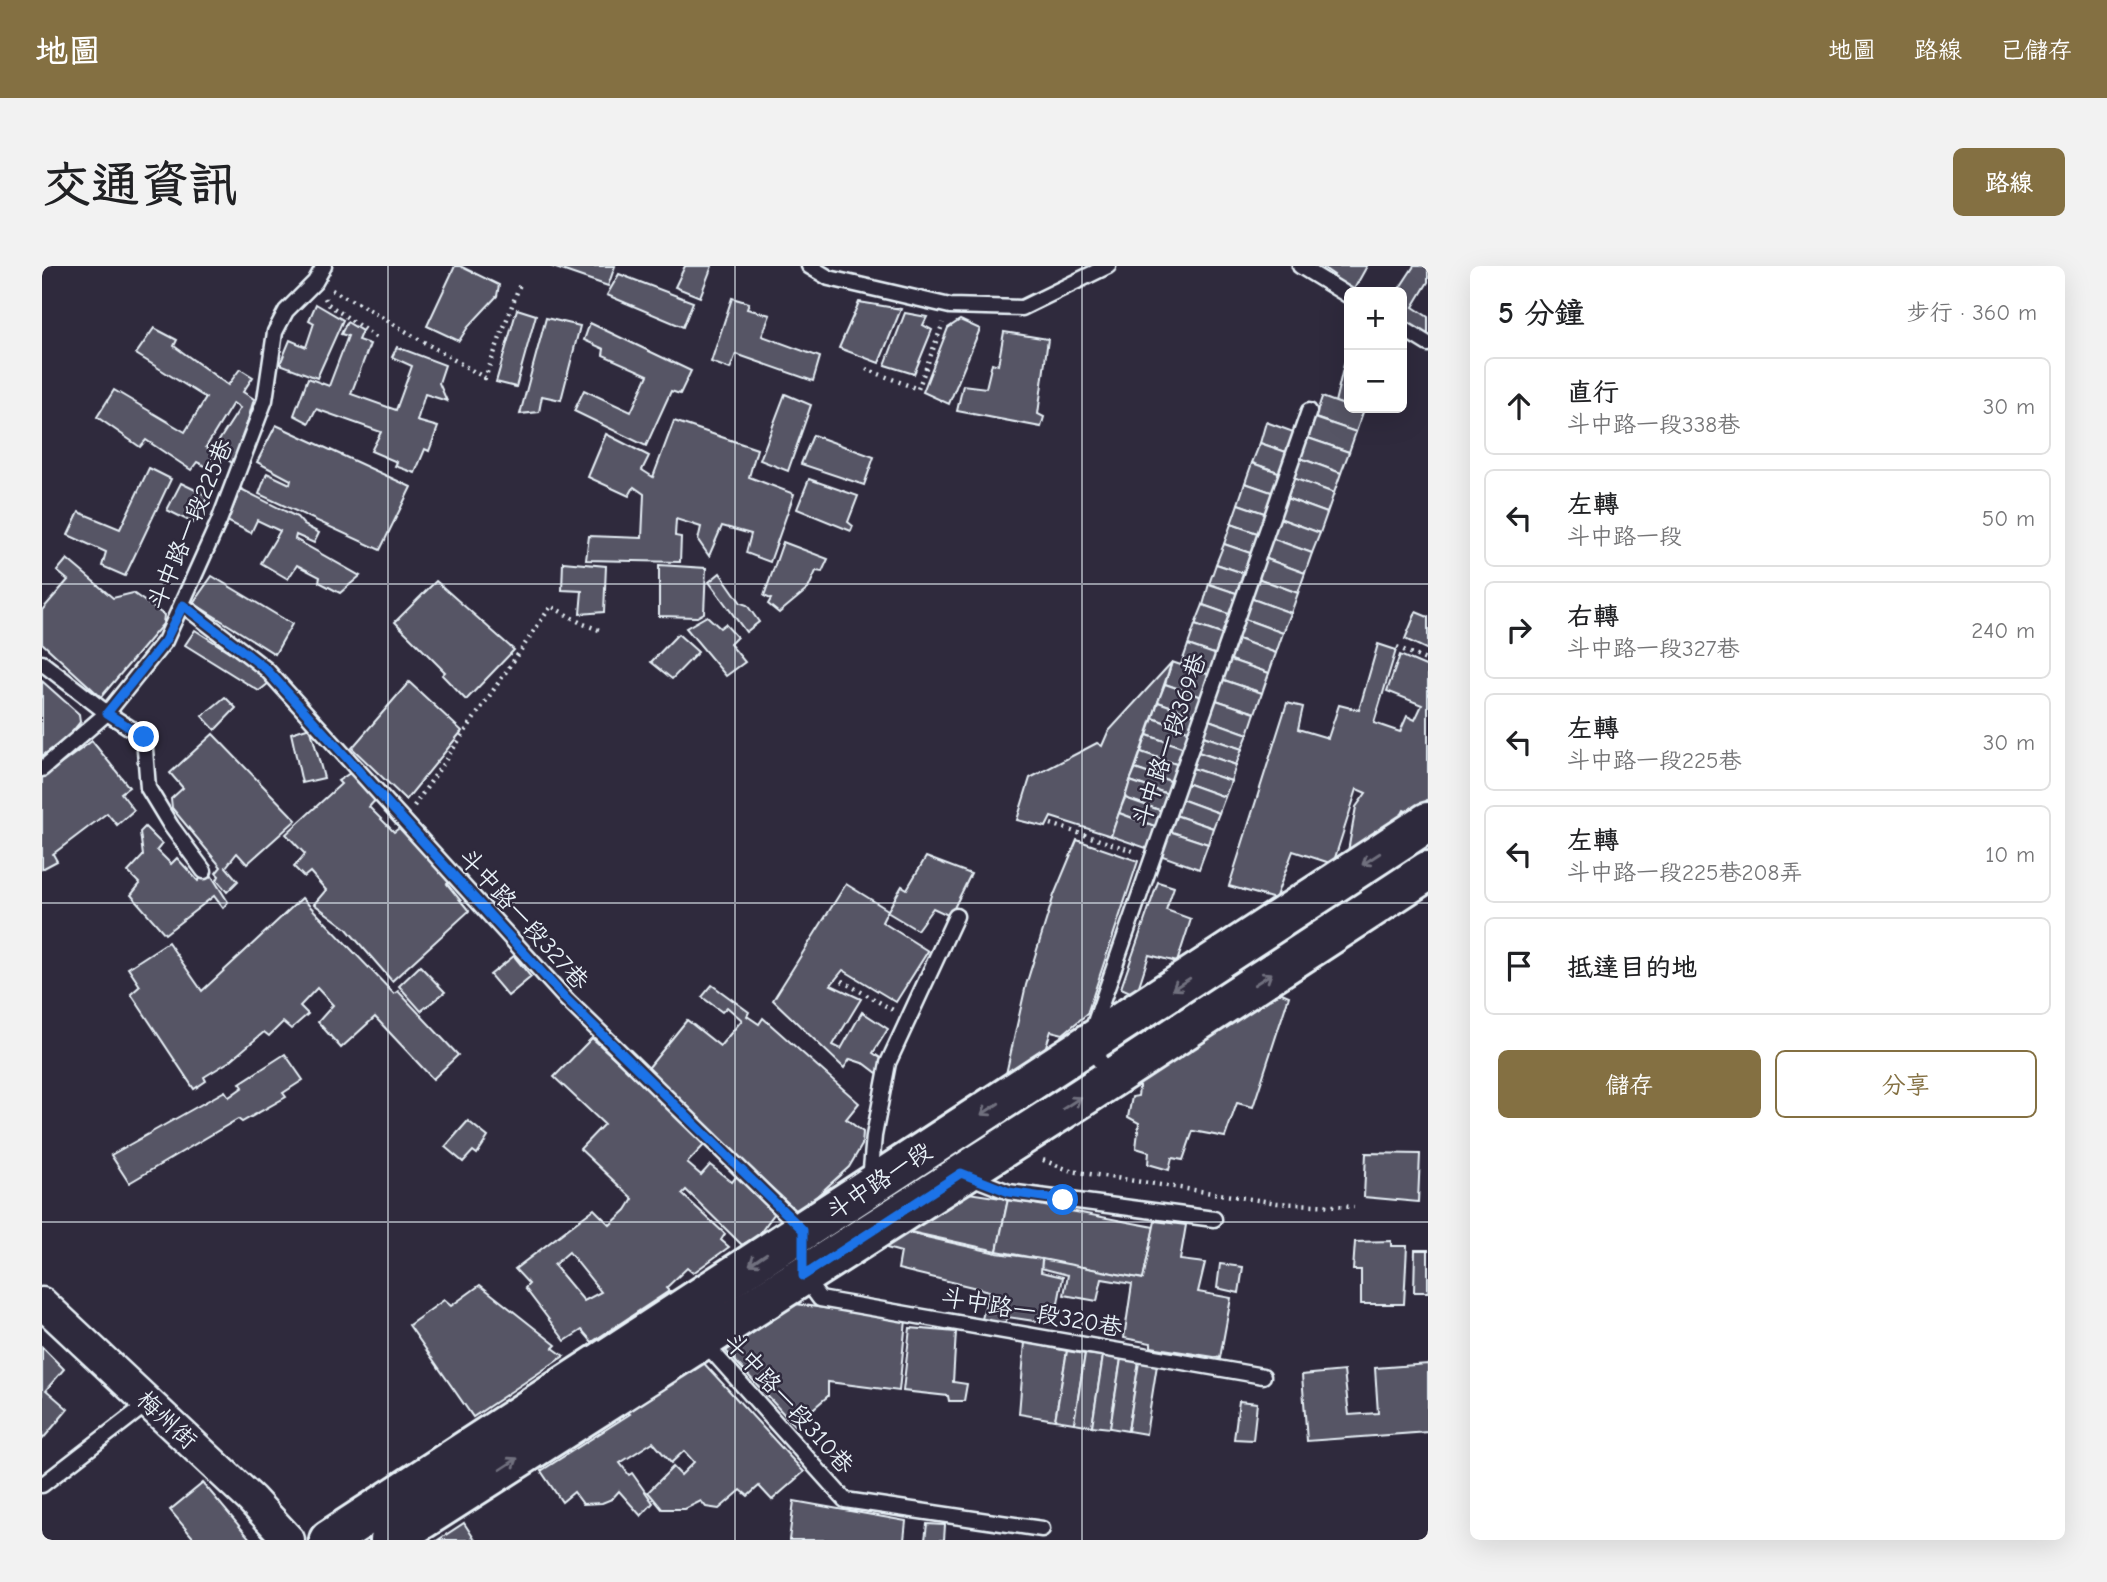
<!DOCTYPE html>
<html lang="zh-TW">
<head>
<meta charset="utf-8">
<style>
	:root { --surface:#fff; --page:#f2f2f2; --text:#202124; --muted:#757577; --line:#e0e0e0; --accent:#847042 }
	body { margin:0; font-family:"Comic Neue","LXGW WenKai TC",sans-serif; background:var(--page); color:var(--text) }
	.controls { position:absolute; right:21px; top:21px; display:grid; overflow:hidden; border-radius:10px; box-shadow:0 7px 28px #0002 }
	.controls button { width:63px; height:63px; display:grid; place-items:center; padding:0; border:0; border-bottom:2px solid var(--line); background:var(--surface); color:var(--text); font:35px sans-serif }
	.stop { position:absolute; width:21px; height:21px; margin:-16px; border:5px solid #1a73e8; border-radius:50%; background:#fff }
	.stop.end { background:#1a73e8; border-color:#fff; box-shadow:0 2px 7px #0008 }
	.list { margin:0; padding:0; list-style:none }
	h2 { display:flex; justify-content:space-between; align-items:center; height:91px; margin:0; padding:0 28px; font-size:30px }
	h2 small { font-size:23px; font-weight:400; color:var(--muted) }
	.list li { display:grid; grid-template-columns:46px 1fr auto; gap:21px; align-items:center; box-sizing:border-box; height:98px; margin:0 14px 14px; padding:0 14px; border:2px solid var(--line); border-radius:10px }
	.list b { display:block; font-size:26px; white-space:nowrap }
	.list p { margin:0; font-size:23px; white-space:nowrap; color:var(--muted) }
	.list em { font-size:23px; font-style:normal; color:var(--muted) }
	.actions { display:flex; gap:14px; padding:21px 28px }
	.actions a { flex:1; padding:16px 0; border:2px solid var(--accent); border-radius:10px; text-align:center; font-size:24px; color:var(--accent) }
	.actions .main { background:var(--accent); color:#fff }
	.icon { flex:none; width:38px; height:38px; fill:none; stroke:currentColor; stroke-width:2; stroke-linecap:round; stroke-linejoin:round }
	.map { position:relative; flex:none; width:1386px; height:1274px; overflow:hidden; border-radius:10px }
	header { display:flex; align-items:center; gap:42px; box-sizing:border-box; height:98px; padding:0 35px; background:var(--accent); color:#fff }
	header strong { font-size:33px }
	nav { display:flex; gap:38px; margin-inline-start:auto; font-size:24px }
	.intro { display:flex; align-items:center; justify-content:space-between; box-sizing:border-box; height:168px; padding:0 42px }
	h1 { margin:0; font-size:49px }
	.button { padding:18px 32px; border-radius:10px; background:var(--accent); color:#fff; font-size:24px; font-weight:700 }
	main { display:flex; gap:42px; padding:0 42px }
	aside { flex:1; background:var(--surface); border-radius:10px; box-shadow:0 7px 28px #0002 }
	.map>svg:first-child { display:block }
</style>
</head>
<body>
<header>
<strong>地圖</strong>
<nav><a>地圖</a><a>路線</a><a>已儲存</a></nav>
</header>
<div class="intro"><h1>交通資訊</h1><a class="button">路線</a></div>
<main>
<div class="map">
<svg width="1386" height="1274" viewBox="0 0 1386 1274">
	<rect width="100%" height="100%" fill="#2f2a3d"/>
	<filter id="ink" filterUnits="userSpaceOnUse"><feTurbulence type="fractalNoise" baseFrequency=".0143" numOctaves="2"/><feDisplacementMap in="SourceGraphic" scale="14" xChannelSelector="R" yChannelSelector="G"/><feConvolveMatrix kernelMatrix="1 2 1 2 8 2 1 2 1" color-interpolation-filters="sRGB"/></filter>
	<g filter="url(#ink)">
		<g fill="#575565" stroke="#e8f1f8" stroke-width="2" fill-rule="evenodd">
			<polygon points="413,0 418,0 457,19 455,30 426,61 417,75 385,60"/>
			<polygon points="508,0 573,0 566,20"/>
			<polygon points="643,0 670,0 658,31 633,21"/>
			<polygon points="1279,0 1325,0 1311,25 1290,12 1292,9"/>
			<polygon points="1372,0 1386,0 1386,16 1371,41 1386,51 1386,76 1360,57 1360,26 1355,26"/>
			<polygon points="577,8 651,36 641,61 565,29"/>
			<polygon points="690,32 707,37 705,43 728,49 720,70 778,91 771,115 694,88 688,103 669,96"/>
			<polygon points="817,36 859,43 837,97 797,82"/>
			<polygon points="274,38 301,54 275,112 238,98 248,74 264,81 272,57 267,54"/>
			<polygon points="475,43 494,49 474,121 454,116"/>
			<polygon points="863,47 885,51 881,59 890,64 872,108 843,99"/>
			<polygon points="504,52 538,60 519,134 500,130 497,146 478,148"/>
			<polygon points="918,54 938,63 907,138 881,126 906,62"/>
			<polygon points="305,56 320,65 316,74 328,78 309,128 354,144 370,100 350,91 355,81 403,99 397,117 405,135 383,128 375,155 396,161 387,185 383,183 373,207 353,200 355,196 329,185 339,166 274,143 267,157 252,149 266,112 287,120 306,70 299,68"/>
			<polygon points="548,57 649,105 638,128 629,125 604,180 532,145 542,124 589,146 606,109 561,89 562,83 542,74"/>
			<polygon points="112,62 135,74 132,80 186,119 198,103 211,111 201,126 212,133 193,199 171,184 198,142 191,137 164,181 174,187 165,201 155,196 149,204 104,174 98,181 55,151 72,124 143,166 164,132 94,88"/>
			<polygon points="962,66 1006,73 996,148 1002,151 999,161 915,145 921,119 944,122 950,97 956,99"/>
			<polygon points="1307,78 1307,141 1293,136"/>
			<polygon points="743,128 769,139 746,205 718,194"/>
			<polygon points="1280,131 1321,146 1314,166 1273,152"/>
			<polygon points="1273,152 1314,166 1307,186 1266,172"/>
			<polygon points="632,155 715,183 707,211 752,228 728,296 704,287 709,268 680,260 667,290 656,274 659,261 634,253 633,270 639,271 638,296 544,294 547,270 600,272 602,228 592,221 587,230 546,211 564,168 607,190 600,204 611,211"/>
			<polygon points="1224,156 1257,168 1250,188 1218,177"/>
			<polygon points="234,159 369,221 338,284 217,228 225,207 248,218 249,214 215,196"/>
			<polygon points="771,169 832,191 822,219 759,198"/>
			<polygon points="1266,172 1307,186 1299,207 1258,192"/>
			<polygon points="1218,177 1250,188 1242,208 1210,197"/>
			<polygon points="1258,192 1299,207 1292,227 1251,212"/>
			<polygon points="1210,197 1242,208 1235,228 1203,217"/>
			<polygon points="107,202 129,213 83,310 60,300 64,286 26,269 37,246 78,263"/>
			<polygon points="1251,212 1292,227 1285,247 1244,232"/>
			<polygon points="767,213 816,230 806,256 811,260 809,265 755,243"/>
			<polygon points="139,217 166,230 151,257 125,244"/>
			<polygon points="1203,217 1235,228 1228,249 1196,238"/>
			<polygon points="199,223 255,251 262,259 277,267 272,277 254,269 253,273 318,310 298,327 277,316 278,311 255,299 246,313 219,297 238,265 215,254 209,267 185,255"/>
			<polygon points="1244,232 1285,247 1278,267 1237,252"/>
			<polygon points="1196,238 1228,249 1221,269 1189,258"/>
			<polygon points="1237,252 1278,267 1270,287 1229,272"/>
			<polygon points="1189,258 1221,269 1214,289 1182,278"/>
			<polygon points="1229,272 1270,287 1263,307 1222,292"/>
			<polygon points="741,276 786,293 780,306 774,305 766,323 737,347 726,338 729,333 722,330"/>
			<polygon points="1182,278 1214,289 1207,309 1174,298"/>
			<polygon points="1222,292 1263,307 1256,327 1215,312"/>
			<polygon points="25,293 71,332 91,327 122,349 121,358 59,431 0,377 0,344 26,314 15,305"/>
			<polygon points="521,296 564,300 562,346 538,348 540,325 520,324"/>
			<polygon points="1174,298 1207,309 1200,329 1167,318"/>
			<polygon points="617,299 664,302 662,347 655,351 617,350"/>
			<polygon points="678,307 699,337 705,339 717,356 704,366 667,316"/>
			<polygon points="170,310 250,358 233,388 151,337"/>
			<polygon points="1215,312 1256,327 1249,347 1208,332"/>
			<polygon points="394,315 472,384 424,434 400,409 403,406 353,356"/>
			<polygon points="1167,318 1200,329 1192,350 1161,339"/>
			<polygon points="1208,332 1249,347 1241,367 1200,352"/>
			<polygon points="1161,339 1192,350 1185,370 1153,359"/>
			<polygon points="1374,346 1386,351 1386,384 1363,373"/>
			<polygon points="665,350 678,362 683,358 695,371 688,378 703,396 684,410 644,362"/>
			<polygon points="1200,352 1241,367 1234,387 1193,372"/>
			<polygon points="1153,359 1185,370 1178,390 1146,379"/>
			<polygon points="153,364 211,401 227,417 217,425 143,379"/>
			<polygon points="636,368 656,386 630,413 609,396"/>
			<polygon points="1193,372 1234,387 1227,407 1186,393"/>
			<polygon points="1336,378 1354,384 1332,457 1358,466 1365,450 1373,454 1380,439 1345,425 1358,389 1386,401 1386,533 1371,548 1362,544 1354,560 1340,570 1333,565 1329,575 1311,587 1306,585 1314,541 1324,527 1315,523 1291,598 1251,585 1233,633 1187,620 1245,437 1261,441 1256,463 1286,472 1297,439 1317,444"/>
			<polygon points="1146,379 1178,390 1171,410 1139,399"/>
			<polygon points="1186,393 1227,407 1220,427 1179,413"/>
			<polygon points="1130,396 1171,410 1163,432 1123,418"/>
			<polygon points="1130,396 1069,570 1009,551 1004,561 975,554 988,512 1055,477 1060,480 1066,466"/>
			<polygon points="1179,413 1220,427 1213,447 1171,433"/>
			<polygon points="0,415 37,448 38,456 26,471 0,490"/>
			<polygon points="367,416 420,465 364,534 310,482"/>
			<polygon points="1123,418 1163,432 1157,450 1116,436"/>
			<polygon points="183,431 194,442 173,464 160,450"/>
			<polygon points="1171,433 1213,447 1206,468 1164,453"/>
			<polygon points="1116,436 1157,450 1151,467 1111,452"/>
			<polygon points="1111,452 1151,467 1145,483 1105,469"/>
			<polygon points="1164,453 1206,468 1200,483 1158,469"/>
			<polygon points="268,461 282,512 260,517 249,467"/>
			<polygon points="171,468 254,554 205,598 195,587 184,601 196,615 185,626 175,614 177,610 174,607 179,601 130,542 129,533 141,522 128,507"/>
			<polygon points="1105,469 1145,483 1140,500 1099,486"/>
			<polygon points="1158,469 1200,483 1194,499 1153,485"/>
			<polygon points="50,475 87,521 79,527 92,544 75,559 65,547 11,588 15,595 0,603 0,512"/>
			<polygon points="1153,485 1194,499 1189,515 1147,501"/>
			<polygon points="1099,486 1140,500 1134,517 1093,503"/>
			<polygon points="1147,501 1189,515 1183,531 1141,516"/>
			<polygon points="1093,503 1134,517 1129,529 1088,515"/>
			<polygon points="308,507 335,532 327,541 352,566 361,559 410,614 405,618 427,645 350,715 304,662 272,638 284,624 268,606 262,611 252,601 263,588 244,568 299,518 296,515"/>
			<polygon points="1088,515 1129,529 1123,546 1083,532"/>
			<polygon points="1141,516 1183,531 1177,547 1136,532"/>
			<polygon points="1083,532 1123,546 1118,562 1077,547"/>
			<polygon points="1136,532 1177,547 1171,562 1130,548"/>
			<polygon points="1077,547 1118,562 1110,584 1069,570"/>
			<polygon points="1130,548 1171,562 1166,578 1124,564"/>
			<polygon points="103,561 120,578 115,584 129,598 135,592 156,615 166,604 186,636 181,642 172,630 123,668 89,629 98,618 86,606 101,590 98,566"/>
			<polygon points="1124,564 1166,578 1157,603 1115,588"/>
			<polygon points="1035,574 1096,595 1045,748 1021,768 1009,765 1002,786 964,808 984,719 1012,629"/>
			<polygon points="884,591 929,608 908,650 891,642 875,664 845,646 860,620 865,623"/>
			<polygon points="1116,616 1132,621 1124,644 1149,653 1135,696 1107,689 1096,723 1088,726 1079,722"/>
			<polygon points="804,618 846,644 840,656 886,685 854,736 801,704 789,719 819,733 791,779 799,783 820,746 846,763 831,787 843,795 835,807 823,798 808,793 802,802 731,734"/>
			<polygon points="260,632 352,728 356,725 416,789 391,813 333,751 299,782 276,756 291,739 275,722 258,740 266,748 249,763 241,756 227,770 222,766 188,795 162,811 164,815 152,823 89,728 98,720 86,702 126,676 160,725"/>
			<polygon points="472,690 489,711 466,730 448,709"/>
			<polygon points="378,700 403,726 379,745 357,720"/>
			<polygon points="670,719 707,746 705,750 717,758 721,752 817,837 804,853 821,866 820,879 807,901 764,940 755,945 603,806 645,754 678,780 700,754 685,741 680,746 660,731"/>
			<polygon points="1235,725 1247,730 1211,841 1195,837 1183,871 1151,865 1141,894 1130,892 1127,904 1106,898 1107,886 1094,882 1097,857 1086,851 1090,831 1096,830 1098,814"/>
			<path d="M 550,772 L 665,876 L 645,897 L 659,909 L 668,899 L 690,916 L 697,907 L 735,944 L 715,971 L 700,979 L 644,924 L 640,928 L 683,968 L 679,974 L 687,981 L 651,1007 L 645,1002 L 624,1022 L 627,1025 L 550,1076 L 540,1064 L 523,1075 L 483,1022 L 487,1018 L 473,1003 L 552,943 L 568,959 L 584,944 L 591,933 L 538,883 L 562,858 L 512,811 ZM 527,986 L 559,1026 L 542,1035 L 512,999 Z"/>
			<polygon points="243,788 261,814 241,827 244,831 200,856 196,853 87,917 69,889 183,825 187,831 201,821 198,817"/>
			<polygon points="426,855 446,871 435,888 431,885 421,896 403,881"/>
			<polygon points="1324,887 1378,888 1376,936 1322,931"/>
			<polygon points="920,926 966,933 955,985 864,965"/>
			<polygon points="966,933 1112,961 1101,1013 955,985"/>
			<polygon points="1113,955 1144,959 1138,994 1163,997 1156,1026 1189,1032 1178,1092 1109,1081 1109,1077 1082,1072 1090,1018 1060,1013 1055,1035 1022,1029 1026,1009 999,1002 1000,993 1101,1013"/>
			<polygon points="862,966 955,987 1000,993 999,1006 1021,1011 1012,1058 966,1051 963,1058 940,1053 947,1025 856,1003 859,986 841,981"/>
			<polygon points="1349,975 1349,980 1365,980 1362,1038 1319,1038 1319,1004 1311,1004 1313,976"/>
			<polygon points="1373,984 1386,984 1386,1026 1372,1026"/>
			<polygon points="1178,998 1201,1001 1197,1027 1175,1022"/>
			<polygon points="438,1019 514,1079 511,1082 522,1090 431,1151 367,1059 402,1034 409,1040"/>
			<polygon points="754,1038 864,1054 857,1125 786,1116 786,1130 752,1159 684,1085"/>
			<polygon points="868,1062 914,1066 911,1116 925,1118 922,1135 907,1135 906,1130 861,1125"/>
			<polygon points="983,1076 1025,1085 1013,1154 977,1148"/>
			<polygon points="0,1081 22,1103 4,1124 26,1143 0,1174"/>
			<polygon points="1025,1085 1043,1088 1032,1157 1013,1154"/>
			<polygon points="1043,1088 1061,1090 1050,1160 1032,1157"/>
			<polygon points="1061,1090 1079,1093 1068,1162 1050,1160"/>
			<polygon points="658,1093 762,1206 730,1234 717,1220 706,1230 699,1224 677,1243 664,1241 659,1235 643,1243 620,1243 606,1226 631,1201 639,1209 652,1196 642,1185 629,1197 611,1176 578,1197 587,1209 590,1207 611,1237 599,1250 577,1225 570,1233 560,1237 541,1238 532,1226 520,1236 499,1205 588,1148 583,1144"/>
			<polygon points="1079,1093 1097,1096 1086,1165 1068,1162"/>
			<polygon points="1097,1096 1115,1099 1104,1168 1086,1165"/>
			<polygon points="1386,1098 1386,1166 1265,1175 1260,1109 1302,1105 1307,1149 1336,1147 1333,1102"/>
			<polygon points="1197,1135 1215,1137 1211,1174 1192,1173"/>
			<polygon points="161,1217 209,1274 153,1274 128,1244"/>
			<polygon points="752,1235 864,1255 862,1274 747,1274"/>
			<polygon points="422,1257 433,1274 396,1274"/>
			<polygon points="885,1258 903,1259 902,1274 883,1274"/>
		</g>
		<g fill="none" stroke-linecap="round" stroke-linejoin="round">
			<defs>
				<g id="service">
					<polyline points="767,0 787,12 908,40 980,42 1066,0"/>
					<polyline points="1258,0 1307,30"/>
					<polyline points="1360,62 1386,78"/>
					<polyline points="141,339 224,403 524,733 759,962"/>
					<polyline points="0,397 65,447 102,471 106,522 129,560 162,605"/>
					<polyline points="0,503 65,447 123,375 177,255 223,134 233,66 244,45 273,16 282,0"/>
					<polyline points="1070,810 1045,779 1267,145"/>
					<polyline points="926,910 967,926 1172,953"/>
					<polyline points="828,914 832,870 846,797 914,650"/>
					<polyline points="761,1010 778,1033 1221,1110"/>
					<polyline points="660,1074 803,1234 1000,1263"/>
					<polyline points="0,1219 106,1137"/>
				</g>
				<polyline id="minor" points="0,1037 209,1233 247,1274"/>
				<g id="secondary">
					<polyline points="287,1274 1386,556"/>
					<polyline points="348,1274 1039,832 1386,605"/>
				</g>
			</defs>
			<use href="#service" stroke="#e8f1f8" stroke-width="19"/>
			<use href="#minor" stroke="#e8f1f8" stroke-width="35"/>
			<use href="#secondary" stroke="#e8f1f8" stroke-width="44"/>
			<g stroke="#e8f1f8" stroke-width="4.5" stroke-dasharray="2 5" stroke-linecap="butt">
				<polyline points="290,24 319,39 443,112 478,18"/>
				<polyline points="283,32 286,38 336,73"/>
				<polyline points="824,103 876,123 901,57"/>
				<polyline points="1355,381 1386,395"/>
				<polyline points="372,540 509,340 539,357 560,365"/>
				<polyline points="1009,558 1094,586"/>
				<polyline points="800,715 851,744"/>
				<polyline points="1001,894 1029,905 1235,937 1312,941"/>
			</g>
			<use href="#service" stroke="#2f2a3d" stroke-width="14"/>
			<use href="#minor" stroke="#2f2a3d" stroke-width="30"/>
			<use href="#secondary" stroke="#2f2a3d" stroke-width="38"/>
		</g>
		<defs><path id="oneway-shaft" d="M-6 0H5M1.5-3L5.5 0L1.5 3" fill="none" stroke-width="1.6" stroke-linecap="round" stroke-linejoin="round" transform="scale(1.75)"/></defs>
		<g stroke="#70707e">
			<use href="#oneway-shaft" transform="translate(1329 593) rotate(147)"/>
			<use href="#oneway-shaft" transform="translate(1221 713) rotate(-33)"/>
			<use href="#oneway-shaft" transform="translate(1139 718) rotate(147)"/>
			<use href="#oneway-shaft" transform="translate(1030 837) rotate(-33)"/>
			<use href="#oneway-shaft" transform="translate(948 843) rotate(147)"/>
			<use href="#oneway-shaft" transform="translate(716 993) rotate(146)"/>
			<use href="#oneway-shaft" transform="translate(467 1198) rotate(-33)"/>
		</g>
	</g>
	<g fill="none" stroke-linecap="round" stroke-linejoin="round" filter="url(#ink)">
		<polyline stroke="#1a73e8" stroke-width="9" points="102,471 65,447 123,375 141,339 224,403 524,733 761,964 761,1010 919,907 967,926 1021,934"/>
	</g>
	<path fill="none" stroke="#e8f1f8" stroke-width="2" stroke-opacity="0.55" d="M 346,0 L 346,1274M 693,0 L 693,1274M 1040,0 L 1040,1274M 0,318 L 1386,318M 0,637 L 1386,637M 0,956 L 1386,956"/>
	<g text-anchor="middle" stroke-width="5" stroke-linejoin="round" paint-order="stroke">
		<g font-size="24" fill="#e8f1f8" stroke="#2f2a3d">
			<text transform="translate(148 258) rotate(-67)" y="8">斗中路一段225巷</text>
			<text transform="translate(1127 474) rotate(-71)" y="8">斗中路一段369巷</text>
			<text transform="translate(482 653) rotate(48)" y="8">斗中路一段327巷</text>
			<text transform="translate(837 915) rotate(-33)" y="8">斗中路一段</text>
			<text transform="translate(990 1046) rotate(10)" y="8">斗中路一段320巷</text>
			<text transform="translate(747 1137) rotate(48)" y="8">斗中路一段310巷</text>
			<text transform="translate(125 1154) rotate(43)" y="8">梅州街</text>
		</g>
	</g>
</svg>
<div class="controls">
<button>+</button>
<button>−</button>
</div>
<div class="stop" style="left:1021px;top:934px"></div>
<div class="stop end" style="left:102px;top:471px"></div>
</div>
<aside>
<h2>5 分鐘<small>步行 · 360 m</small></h2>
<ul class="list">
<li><svg class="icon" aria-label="ahead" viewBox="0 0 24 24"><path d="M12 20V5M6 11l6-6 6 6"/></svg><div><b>直行</b><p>斗中路一段338巷</p></div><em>30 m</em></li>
<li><svg class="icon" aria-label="left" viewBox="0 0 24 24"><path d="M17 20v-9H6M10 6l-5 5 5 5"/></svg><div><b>左轉</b><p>斗中路一段</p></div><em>50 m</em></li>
<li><svg class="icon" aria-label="right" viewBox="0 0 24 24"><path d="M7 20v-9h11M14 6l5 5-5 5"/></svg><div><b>右轉</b><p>斗中路一段327巷</p></div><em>240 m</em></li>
<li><svg class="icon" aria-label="left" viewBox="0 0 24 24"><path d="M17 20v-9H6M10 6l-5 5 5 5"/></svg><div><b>左轉</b><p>斗中路一段225巷</p></div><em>30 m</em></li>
<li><svg class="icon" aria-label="left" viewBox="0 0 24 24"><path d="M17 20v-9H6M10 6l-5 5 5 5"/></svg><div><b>左轉</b><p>斗中路一段225巷208弄</p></div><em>10 m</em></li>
<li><svg class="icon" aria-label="arrive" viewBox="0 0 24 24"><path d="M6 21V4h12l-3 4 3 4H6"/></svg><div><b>抵達目的地</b></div></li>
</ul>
<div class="actions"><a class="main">儲存</a><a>分享</a></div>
</aside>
</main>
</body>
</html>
